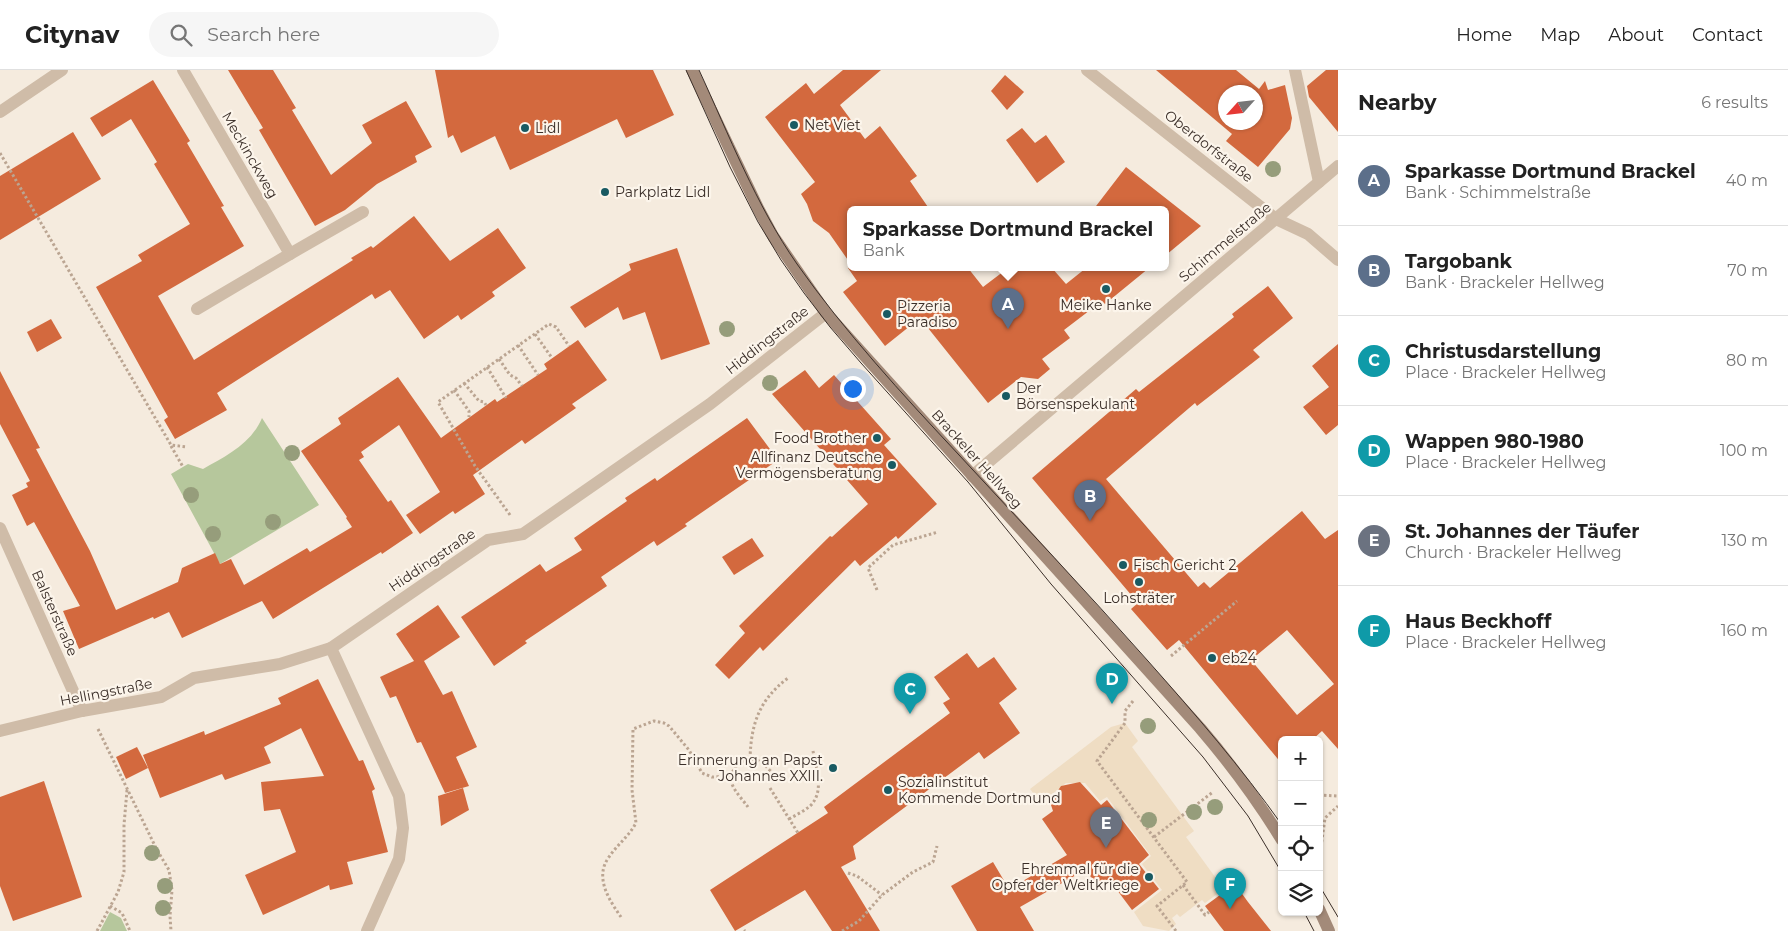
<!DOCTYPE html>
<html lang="en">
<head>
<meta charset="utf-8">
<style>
	:root { --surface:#fff; --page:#f6f6f6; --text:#222; --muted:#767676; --line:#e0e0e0; --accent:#2563eb }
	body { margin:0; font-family:Montserrat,sans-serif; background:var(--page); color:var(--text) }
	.controls { position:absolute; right:15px; bottom:15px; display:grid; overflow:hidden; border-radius:8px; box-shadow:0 1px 4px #0004 }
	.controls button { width:45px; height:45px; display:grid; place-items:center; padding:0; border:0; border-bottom:1px solid var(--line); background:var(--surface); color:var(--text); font:25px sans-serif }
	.compass { position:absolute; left:1218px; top:15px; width:45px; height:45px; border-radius:50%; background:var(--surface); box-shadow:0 1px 4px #0004; rotate:243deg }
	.you { position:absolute; left:852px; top:318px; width:18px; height:18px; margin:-12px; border:4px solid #fff; border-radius:50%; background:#1a73e8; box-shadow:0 0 0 8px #1a73e833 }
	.badge { display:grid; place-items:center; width:32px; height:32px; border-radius:50%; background:var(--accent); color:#fff; font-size:16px; font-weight:700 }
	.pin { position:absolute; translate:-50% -41px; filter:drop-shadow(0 1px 2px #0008) }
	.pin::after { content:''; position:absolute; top:26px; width:18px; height:15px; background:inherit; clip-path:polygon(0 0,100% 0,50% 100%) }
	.popup { position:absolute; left:847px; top:136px; width:322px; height:65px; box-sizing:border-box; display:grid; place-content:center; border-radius:8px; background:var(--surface); filter:drop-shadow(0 1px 4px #0005); font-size:16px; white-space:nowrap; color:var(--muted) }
	.popup b { font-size:19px; color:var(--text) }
	.popup::after { content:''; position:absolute; left:50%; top:100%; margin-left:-10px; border:10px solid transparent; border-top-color:var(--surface) }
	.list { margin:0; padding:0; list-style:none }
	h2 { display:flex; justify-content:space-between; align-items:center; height:65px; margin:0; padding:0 20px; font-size:21px }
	h2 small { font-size:16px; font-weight:400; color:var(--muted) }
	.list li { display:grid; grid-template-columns:32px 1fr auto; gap:15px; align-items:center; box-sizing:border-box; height:90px; padding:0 20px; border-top:1px solid var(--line) }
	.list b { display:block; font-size:19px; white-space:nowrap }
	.list p { margin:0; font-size:16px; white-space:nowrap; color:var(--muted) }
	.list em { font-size:16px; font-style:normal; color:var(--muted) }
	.icon { flex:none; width:28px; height:28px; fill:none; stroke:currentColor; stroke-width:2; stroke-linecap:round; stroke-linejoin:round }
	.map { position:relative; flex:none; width:1338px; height:861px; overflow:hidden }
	header { display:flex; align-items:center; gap:30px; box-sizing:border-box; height:70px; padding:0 25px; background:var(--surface); border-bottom:1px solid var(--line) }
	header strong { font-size:24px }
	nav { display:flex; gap:28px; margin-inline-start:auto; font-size:18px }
	.search { width:350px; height:45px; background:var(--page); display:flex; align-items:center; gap:12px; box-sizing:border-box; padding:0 18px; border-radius:28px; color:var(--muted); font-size:19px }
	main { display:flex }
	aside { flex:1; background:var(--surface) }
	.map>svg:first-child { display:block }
</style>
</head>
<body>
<header>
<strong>Citynav</strong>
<div class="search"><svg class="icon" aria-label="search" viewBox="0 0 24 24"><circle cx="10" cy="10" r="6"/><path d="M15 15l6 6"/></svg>Search here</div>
<nav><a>Home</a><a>Map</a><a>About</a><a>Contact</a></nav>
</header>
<main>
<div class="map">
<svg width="1338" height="861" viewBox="0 0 1338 861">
	<rect width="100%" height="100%" fill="#f5ebde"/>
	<g fill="#b6c79c">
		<path d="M 262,348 L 319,435 L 220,494 L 171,404 L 188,394 L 203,399 C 226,386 251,374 262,348 Z"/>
		<polygon points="110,842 121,848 127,861 100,861"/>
	</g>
	<polygon fill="#efddc3" points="1125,653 1138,671 1132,677 1194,761 1186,767 1218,811 1227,805 1232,813 1205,833 1202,830 1180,847 1177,844 1172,848 1176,854 1169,861 1143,856 1134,842 1162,820 1142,794 1151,786 1107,727 1100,731 1085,713 1066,713 1041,733 1030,719 1111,657"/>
	<g fill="#d3693e" fill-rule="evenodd">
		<polygon points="228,0 273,0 296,38 292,40 331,105 372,73 362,55 406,31 432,77 415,86 417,92 377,114 345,140 315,156 259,60 263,58"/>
		<polygon points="435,0 653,0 674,45 626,68 617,49 510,100 495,66 461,83 453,65 448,68"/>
		<polygon points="843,0 881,0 840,35 865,69 880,56 917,106 910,111 930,140 850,140 850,193 829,163 813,151 807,134 801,124 815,112 765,47 806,13 814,24"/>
		<path d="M 1156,0 L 1236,0 L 1259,19 L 1265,11 L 1268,20 L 1285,15 L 1292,48 L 1290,59 L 1258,97 L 1226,71 L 1232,64 ZM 1226,22 L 1256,22 L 1256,52 L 1226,52 Z"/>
		<polygon points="1326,0 1338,0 1338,62 1309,27 1307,16"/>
		<polygon points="1005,5 1024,22 1007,40 991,21"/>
		<polygon points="153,10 190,71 187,73 224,136 221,137 244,176 158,226 194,290 353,190 351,188 371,176 373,178 414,146 450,191 498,158 526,198 492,222 495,226 461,250 458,245 424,269 390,220 375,229 372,224 217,323 227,340 175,369 164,350 168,347 96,217 142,191 138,185 190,154 154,94 157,92 131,49 102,67 90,48"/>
		<polygon points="1022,58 1035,73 1046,65 1065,92 1037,113 1006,70"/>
		<polygon points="73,62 101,109 0,170 0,106"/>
		<polygon points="1126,97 1201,156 1166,185 1166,140 1093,140"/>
		<polygon points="677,178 710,274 661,290 645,242 623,250 618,237 585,258 570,237 631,200 629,194"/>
		<polygon points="848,198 968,198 983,217 1008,198 1052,198 1066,214 1086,198 1149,198 1105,234 1102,231 1064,260 1070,268 1042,289 1050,299 1038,309 1021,307 988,333 920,248 885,276 843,222 857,211"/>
		<path d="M 1268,216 L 1293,248 L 1253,280 L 1260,287 L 1197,336 L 1195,333 L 1106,409 L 1198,517 L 1204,512 L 1210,518 L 1302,441 L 1325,469 L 1338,460 L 1338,679 L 1322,661 L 1312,670 L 1282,670 L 1282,694 L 1179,570 L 1167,580 L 1131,539 L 1138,533 L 1032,408 L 1136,319 L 1139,322 L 1234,247 L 1232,244 ZM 1287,560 L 1334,614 L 1297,645 L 1251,590 Z"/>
		<polygon points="51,249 62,268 37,282 27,262"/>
		<polygon points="578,270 607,310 572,334 576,338 525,374 522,370 473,405 485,424 455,444 453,441 420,464 406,445 440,422 399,355 361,382 364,387 359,390 388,432 391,430 413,463 382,484 381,482 273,549 262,531 182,568 169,542 154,549 153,547 79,579 63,541 80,536 34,452 27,456 12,425 28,417 26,413 30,411 0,354 0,301 40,378 36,379 90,481 116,540 178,512 182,498 215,483 220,494 231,489 244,515 307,478 310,482 352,457 346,448 347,447 301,381 341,354 338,348 398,307 441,368 495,329 497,332 547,299 544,294"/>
		<polygon points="1338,274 1338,355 1326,365 1303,337 1329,317 1312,296"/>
		<polygon points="805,300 819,318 834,305 891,369 884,375 937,434 898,469 896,466 860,496 855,490 763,581 760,577 729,609 715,595 745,563 739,556 830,466 832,467 868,434 772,324"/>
		<polygon points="747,348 778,390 685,454 687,456 657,476 654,471 601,507 607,516 525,571 527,573 494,596 461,547 540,494 546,502 582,480 574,468 627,431 625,428 655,408 657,411"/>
		<polygon points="752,468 764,486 734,505 722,487"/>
		<polygon points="438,535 460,567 424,591 443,625 452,621 477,677 456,687 469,716 445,723 421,672 417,673 396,626 390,628 380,607 414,591 396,564"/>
		<polygon points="967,583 978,598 994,587 1017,619 999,633 1020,663 984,689 979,682 853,776 856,789 841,797 880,861 832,861 805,820 735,861 710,820 828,743 824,737 950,643 943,633 950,629 934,607"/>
		<polygon points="318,609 359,691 363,690 375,719 372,721 388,782 347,792 353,814 330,820 329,815 263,845 245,805 296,782 280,739 264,741 261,712 324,706 301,658 264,677 271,693 225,710 222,704 160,728 143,685 204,661 205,665 281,634 278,628"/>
		<polygon points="137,677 148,698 126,709 116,687"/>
		<polygon points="44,711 82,827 13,851 0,816 0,727"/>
		<polygon points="1080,712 1101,735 1107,730 1149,785 1139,794 1159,819 1132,840 1111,812 1102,820 1085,800 1020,837 1034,861 977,861 951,816 993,792 1009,819 1067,785 1042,749 1053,741 1050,732 1061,716"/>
		<polygon points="463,718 469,740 441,756 438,726"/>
		<polygon points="1235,814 1248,832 1271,861 1224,861 1220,856 1205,836"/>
	</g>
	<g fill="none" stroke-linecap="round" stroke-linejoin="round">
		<g stroke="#bba592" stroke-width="3" stroke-dasharray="2.5 2.5" stroke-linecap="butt">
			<polyline points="0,83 171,375 187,377"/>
			<polyline points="535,264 552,288"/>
			<polyline points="518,275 538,305"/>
			<polyline points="499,289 510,305 516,308 522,316"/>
			<polyline points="487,297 506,328"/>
			<polyline points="464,313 479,331 484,332 486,335"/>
			<polyline points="454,320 469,341 469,347"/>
			<polyline points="171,376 183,397"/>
			<polyline points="510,445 475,396 438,332 549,254 556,257 569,276"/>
			<polyline points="877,520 868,498 893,475 938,462"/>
			<polyline points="1171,586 1237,531"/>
			<polyline points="1133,631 1125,641 1125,653 1097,691 1187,812 1157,836 1176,861"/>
			<polyline points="98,659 157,780 169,800 172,820 170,846 171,861"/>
			<path d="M 750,689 C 751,654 759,630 788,608"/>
			<polyline points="770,718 798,763"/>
			<polyline points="1319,725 1338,726"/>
			<path d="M 748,737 C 743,730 735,722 732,714 C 727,699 745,684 759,691 C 766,695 773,704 779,710"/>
			<path d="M 789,749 C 796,745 804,741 810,736 C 825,722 816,698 813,681"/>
			<polyline points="1154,767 1213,722"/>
			<polyline points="1321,777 1325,748 1338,736"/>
			<polyline points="848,803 857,806 882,825"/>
			<polyline points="1183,815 1205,845 1209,842"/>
			<polyline points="110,836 122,843 130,861"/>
			<path d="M 621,847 C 609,830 594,807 609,787 C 617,775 629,766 636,753 L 632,720 L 633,659 L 654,651 L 664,653 L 669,656 L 689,680 L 702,703 L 712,707 L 732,706"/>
			<polyline points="744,860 745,861"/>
			<polyline points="97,861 118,822 124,802 124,755 127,720"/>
			<polyline points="842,861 859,851 882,825 913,802 933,792 937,776"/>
		</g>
		<g stroke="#cfbca8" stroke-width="12">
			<polyline points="183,0 290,184 197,239"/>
			<polyline points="1087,0 1276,149 1308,164 1338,190"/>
			<polyline points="1295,0 1319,112"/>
			<polyline points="290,184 363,142"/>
			<polyline points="972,406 1338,96"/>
			<polyline points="0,458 82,641"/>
			<polyline points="0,661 82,641 161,627 194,608 280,594 331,578"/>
			<polyline points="367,861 399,789 403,758 399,726 331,578 488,470 523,464 710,334 826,243"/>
		</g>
		<polyline stroke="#cfbca8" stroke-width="12" points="0,42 62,0"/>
		<g stroke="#a38a79" stroke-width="12">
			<path d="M 692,0 L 758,138 L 773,166 L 826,243 L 1200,658 C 1230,693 1258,731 1282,770"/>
			<polyline points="1319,839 1329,861"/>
		</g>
		<g stroke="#3b2f29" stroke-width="1">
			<polyline points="686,0 730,97 758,152 781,190 804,223 830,257 861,293 968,412 1051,514 1203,687 1248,746 1282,803"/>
			<path d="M 699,0 C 729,65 756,135 797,194 C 845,262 902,324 959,385 C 1022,453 1086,521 1148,591 C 1195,644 1241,697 1282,755"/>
			<polyline points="1319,815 1338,847"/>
			<polyline points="1304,842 1314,861"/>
		</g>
	</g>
	<g fill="#969d7b">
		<circle cx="1273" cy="99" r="8"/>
		<circle cx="727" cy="259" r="8"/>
		<circle cx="770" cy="313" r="8"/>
		<circle cx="292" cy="383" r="8"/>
		<circle cx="191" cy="425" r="8"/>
		<circle cx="273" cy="452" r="8"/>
		<circle cx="213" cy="464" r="8"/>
		<circle cx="1148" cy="656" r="8"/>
		<circle cx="1215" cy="737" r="8"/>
		<circle cx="1194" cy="742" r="8"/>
		<circle cx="1149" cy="750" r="8"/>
		<circle cx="152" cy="783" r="8"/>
		<circle cx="165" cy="816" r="8"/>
		<circle cx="163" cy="838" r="8"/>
	</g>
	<g fill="#195a62" stroke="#fcf5eb" stroke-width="2">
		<circle cx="794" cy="55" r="5"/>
		<circle cx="525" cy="58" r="5"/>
		<circle cx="605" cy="122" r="5"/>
		<circle cx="1106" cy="219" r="5"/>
		<circle cx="887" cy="244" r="5"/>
		<circle cx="1006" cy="326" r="5"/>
		<circle cx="877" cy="368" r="5"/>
		<circle cx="892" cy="395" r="5"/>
		<circle cx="1123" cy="495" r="5"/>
		<circle cx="1139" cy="512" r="5"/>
		<circle cx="1212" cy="588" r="5"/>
		<circle cx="833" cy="698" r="5"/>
		<circle cx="888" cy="720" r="5"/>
		<circle cx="1149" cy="807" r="5"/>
	</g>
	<g text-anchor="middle" stroke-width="4.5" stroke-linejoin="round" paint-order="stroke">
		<g font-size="14" fill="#3b2f29" stroke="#fcf5eb" text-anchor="start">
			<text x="804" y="60">Net Viet</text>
			<text x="535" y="63">Lidl</text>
			<text x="615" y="127">Parkplatz Lidl</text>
			<text x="1106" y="240" text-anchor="middle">Meike Hanke</text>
			<text x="897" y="241">Pizzeria<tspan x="897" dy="16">Paradiso</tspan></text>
			<text x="1016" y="323">Der<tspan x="1016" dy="16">Börsenspekulant</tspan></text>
			<text x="867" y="373" text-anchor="end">Food Brother</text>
			<text x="882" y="392" text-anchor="end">Allfinanz Deutsche<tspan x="882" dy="16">Vermögensberatung</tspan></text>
			<text x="1133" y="500">Fisch Gericht 2</text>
			<text x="1139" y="533" text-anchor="middle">Lohsträter</text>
			<text x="1222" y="593">eb24</text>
			<text x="823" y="695" text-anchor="end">Erinnerung an Papst<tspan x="823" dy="16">Johannes XXIII.</tspan></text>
			<text x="898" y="717">Sozialinstitut<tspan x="898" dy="16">Kommende Dortmund</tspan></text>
			<text x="1139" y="804" text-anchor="end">Ehrenmal für die<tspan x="1139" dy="16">Opfer der Weltkriege</tspan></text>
		</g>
		<g font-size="14" fill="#3b2f29" stroke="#fcf5eb">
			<text transform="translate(1209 76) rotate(38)" y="5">Oberdorfstraße</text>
			<text transform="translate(250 85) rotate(60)" y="5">Meckinckweg</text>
			<text transform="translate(1225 172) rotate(-40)" y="5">Schimmelstraße</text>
			<text transform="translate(767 270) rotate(-38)" y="5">Hiddingstraße</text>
			<text transform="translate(977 389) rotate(48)" y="5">Brackeler Hellweg</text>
			<text transform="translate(432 490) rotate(-34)" y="5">Hiddingstraße</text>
			<text transform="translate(55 543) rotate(66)" y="5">Balsterstraße</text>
			<text transform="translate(106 622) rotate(-11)" y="5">Hellingstraße</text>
		</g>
	</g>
</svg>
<div class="controls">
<button>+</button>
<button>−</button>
<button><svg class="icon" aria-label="locate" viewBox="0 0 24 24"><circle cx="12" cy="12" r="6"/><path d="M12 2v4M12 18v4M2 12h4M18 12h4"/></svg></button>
<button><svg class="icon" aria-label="layers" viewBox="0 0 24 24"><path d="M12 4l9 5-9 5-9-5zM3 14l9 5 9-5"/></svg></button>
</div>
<svg class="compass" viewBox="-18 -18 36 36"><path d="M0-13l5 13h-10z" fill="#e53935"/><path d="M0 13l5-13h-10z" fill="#767676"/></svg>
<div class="you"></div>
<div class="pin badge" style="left:1008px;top:259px;background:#5c6f8a">A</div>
<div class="popup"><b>Sparkasse Dortmund Brackel</b>Bank</div>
<div class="pin badge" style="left:1090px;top:451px;background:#5c6f8a">B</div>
<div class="pin badge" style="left:910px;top:644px;background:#0f9aa8">C</div>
<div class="pin badge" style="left:1112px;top:634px;background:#0f9aa8">D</div>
<div class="pin badge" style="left:1106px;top:778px;background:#6b7280">E</div>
<div class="pin badge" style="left:1230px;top:839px;background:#0f9aa8">F</div>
</div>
<aside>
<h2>Nearby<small>6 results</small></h2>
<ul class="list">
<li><span class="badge" style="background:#5c6f8a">A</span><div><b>Sparkasse Dortmund Brackel</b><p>Bank · Schimmelstraße</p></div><em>40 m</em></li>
<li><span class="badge" style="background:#5c6f8a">B</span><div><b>Targobank</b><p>Bank · Brackeler Hellweg</p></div><em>70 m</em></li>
<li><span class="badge" style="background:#0f9aa8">C</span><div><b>Christusdarstellung</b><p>Place · Brackeler Hellweg</p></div><em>80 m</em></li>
<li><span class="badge" style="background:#0f9aa8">D</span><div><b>Wappen 980-1980</b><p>Place · Brackeler Hellweg</p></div><em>100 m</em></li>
<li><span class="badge" style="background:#6b7280">E</span><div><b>St. Johannes der Täufer</b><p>Church · Brackeler Hellweg</p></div><em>130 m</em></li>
<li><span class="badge" style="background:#0f9aa8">F</span><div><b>Haus Beckhoff</b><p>Place · Brackeler Hellweg</p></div><em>160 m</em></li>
</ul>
</aside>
</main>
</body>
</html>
